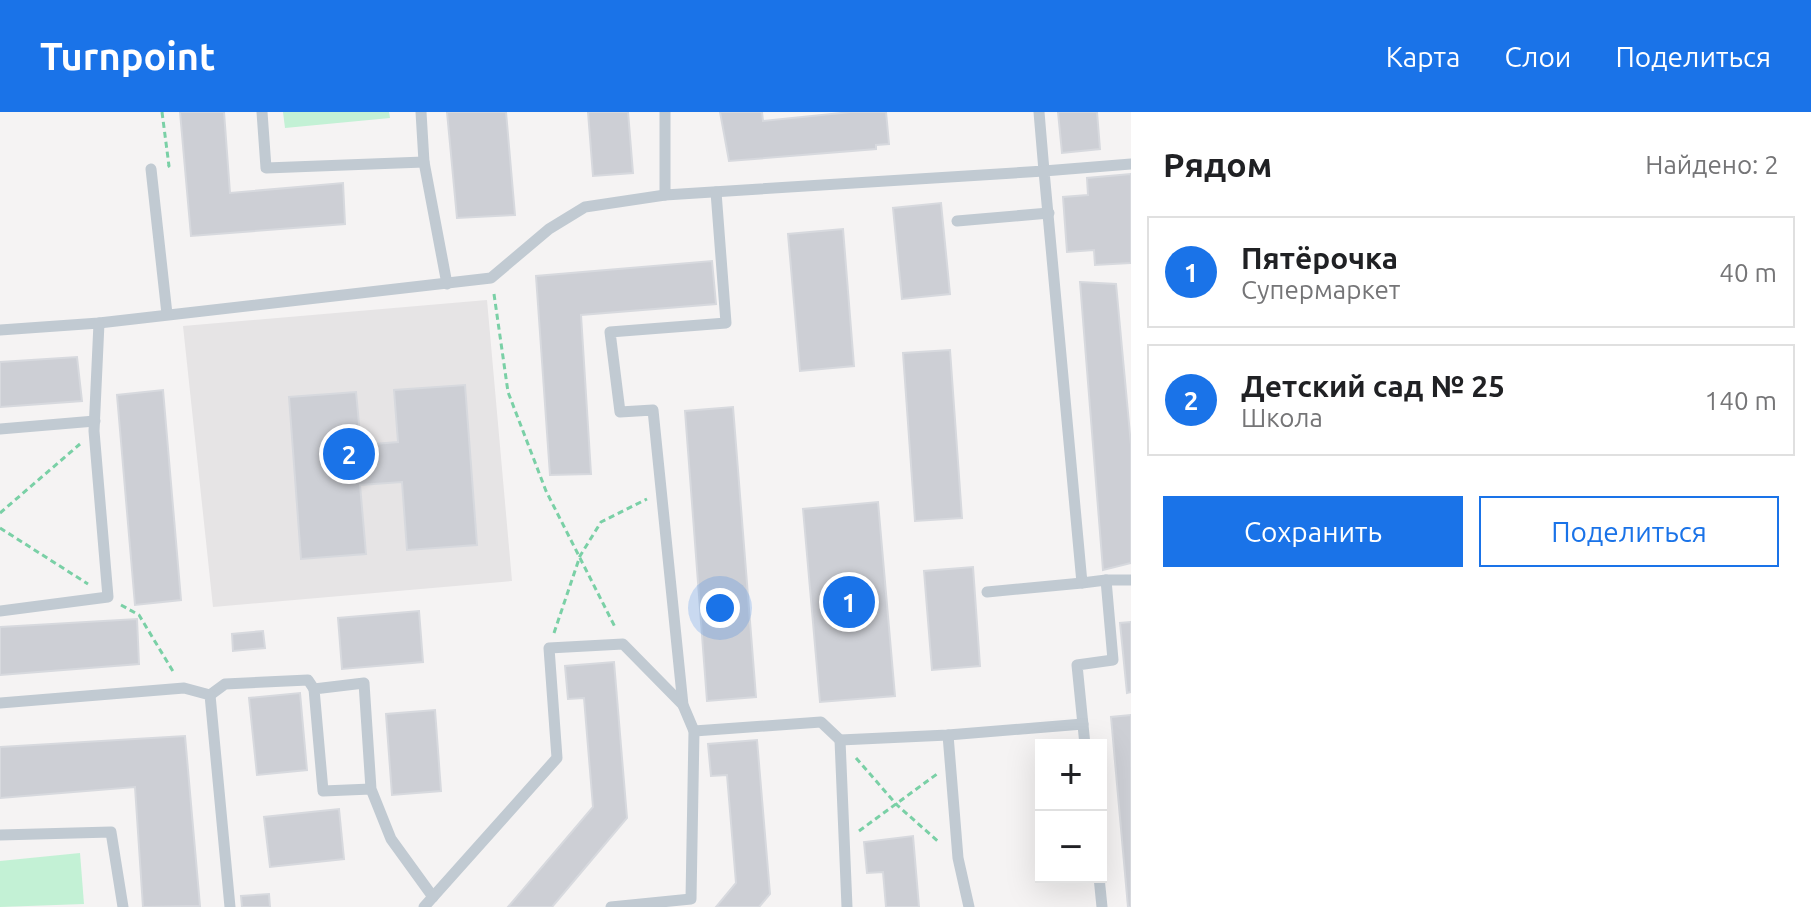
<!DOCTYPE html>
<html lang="ru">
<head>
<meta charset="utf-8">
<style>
	:root { --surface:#fff; --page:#f2f2f2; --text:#202124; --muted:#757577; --line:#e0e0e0; --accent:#1a73e8 }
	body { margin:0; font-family:Ubuntu,sans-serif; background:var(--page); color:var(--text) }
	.controls { position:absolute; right:24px; bottom:24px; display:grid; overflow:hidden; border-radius:0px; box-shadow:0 8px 32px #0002 }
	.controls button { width:72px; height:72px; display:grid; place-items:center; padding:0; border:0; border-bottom:2px solid var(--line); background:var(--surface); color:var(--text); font:40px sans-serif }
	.you { position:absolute; left:720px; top:496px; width:28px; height:28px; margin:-20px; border:6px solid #fff; border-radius:50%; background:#1a73e8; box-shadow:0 0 0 12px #1a73e833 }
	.badge { display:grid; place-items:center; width:52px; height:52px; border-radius:50%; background:var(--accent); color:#fff; font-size:26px; font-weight:700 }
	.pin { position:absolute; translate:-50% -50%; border:4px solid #fff; box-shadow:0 2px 8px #0006 }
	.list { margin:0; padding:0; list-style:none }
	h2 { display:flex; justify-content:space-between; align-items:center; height:104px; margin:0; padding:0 32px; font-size:34px }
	h2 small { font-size:26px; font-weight:400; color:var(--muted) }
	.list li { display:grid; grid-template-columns:52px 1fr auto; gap:24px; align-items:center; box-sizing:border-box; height:112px; margin:0 16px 16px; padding:0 16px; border:2px solid var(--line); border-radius:0px }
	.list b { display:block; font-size:30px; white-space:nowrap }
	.list p { margin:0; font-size:26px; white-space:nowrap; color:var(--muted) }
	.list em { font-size:26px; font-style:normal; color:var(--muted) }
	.actions { display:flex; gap:16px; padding:24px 32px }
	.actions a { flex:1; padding:18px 0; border:2px solid var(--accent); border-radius:0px; text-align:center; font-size:28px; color:var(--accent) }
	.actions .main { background:var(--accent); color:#fff }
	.map { position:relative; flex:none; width:1131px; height:795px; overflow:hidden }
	header { display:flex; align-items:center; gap:48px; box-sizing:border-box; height:112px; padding:0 40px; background:var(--accent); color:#fff }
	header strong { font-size:38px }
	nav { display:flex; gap:44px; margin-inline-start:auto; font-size:28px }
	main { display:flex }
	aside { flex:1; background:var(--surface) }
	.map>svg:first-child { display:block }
</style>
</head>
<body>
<header>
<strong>Turnpoint</strong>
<nav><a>Карта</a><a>Слои</a><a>Поделиться</a></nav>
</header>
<main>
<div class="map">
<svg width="1131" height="795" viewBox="0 0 1131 795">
	<rect width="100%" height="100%" fill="#f5f3f3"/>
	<polygon fill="#e6e4e5" points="487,188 512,469 213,495 183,214"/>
	<g fill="#c3f1d5">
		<polygon points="283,0 389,0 390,6 285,16"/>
		<polygon points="80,741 84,792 0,795 0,749"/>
	</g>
	<g fill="#cdcfd5" stroke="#d7d9de" stroke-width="2">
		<polygon points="180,0 224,0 230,81 343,71 345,112 191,124"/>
		<polygon points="447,0 506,0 515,103 457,106"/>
		<polygon points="588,0 628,0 633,61 593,64"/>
		<polygon points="720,0 762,0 763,9 851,0 886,0 889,32 876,33 876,37 729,49"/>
		<polygon points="1058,0 1097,0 1100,37 1062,41"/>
		<polygon points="1131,62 1131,151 1095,153 1094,138 1067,140 1063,85 1088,83 1087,66"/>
		<polygon points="941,91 950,182 902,187 893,96"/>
		<polygon points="843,117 854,254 800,259 788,122"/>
		<polygon points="712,149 716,192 581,203 591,362 550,363 536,164"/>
		<polygon points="1080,170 1116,172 1131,333 1131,451 1103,458"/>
		<polygon points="950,238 962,406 915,409 903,241"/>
		<polygon points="77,245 82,289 0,295 0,250"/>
		<polygon points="465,273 477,433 407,438 402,370 360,373 366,442 301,447 289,285 356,280 361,333 398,330 394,278"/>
		<polygon points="163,278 181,488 135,493 117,283"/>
		<polygon points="733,295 756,585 707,589 685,299"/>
		<polygon points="878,390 895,584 820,590 803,397"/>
		<polygon points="973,455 980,554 932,558 924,459"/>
		<polygon points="419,499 423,550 342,557 338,506"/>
		<polygon points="137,507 139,552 0,563 0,515"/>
		<polygon points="1131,510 1131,580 1127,581 1120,511"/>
		<polygon points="263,519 265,536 233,539 232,522"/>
		<polygon points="614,550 627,706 552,795 508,795 593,695 584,586 568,587 565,554"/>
		<polygon points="300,581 307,658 257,663 249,586"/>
		<polygon points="435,598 441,679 392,683 386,602"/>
		<polygon points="1131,603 1131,795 1128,795 1111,605"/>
		<polygon points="185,624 200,794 143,795 135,675 0,686 0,635"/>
		<polygon points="757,628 770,782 759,795 716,795 736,771 727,663 711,664 708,632"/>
		<polygon points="339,697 344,747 270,755 264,705"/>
		<polygon points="913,724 919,795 886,795 883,760 867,761 864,730"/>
		<polygon points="269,782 270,795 242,795 241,784"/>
	</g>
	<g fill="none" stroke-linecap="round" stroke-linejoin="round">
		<g stroke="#7ad0a6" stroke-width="3" stroke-dasharray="6 4" stroke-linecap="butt">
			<polyline points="162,0 169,54 167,55"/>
			<polyline points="494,182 508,280 546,379 616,517"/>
			<polyline points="0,401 80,332"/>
			<polyline points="0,416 88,472"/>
			<polyline points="121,493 139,503 174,561"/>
			<polyline points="554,521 580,444 601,410 647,387"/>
			<polyline points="856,646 897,693 940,731"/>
			<polyline points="859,719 937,662"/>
		</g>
		<g stroke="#c1cad2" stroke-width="11">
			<polyline points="262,0 266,56 424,50"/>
			<polyline points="421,0 424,50 447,172"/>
			<polyline points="665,0 665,83 1044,59 1039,0"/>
			<polyline points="151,57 167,202"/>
			<polyline points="957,109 1049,101"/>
			<polyline points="0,218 99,211 491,166 549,117 585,95 665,83"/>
			<polyline points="0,317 95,309"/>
			<polyline points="1106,468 1082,471 1044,59 1131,52"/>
			<polyline points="987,480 1082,471"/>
			<polyline points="0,499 108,485 94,319 99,211"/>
			<polyline points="210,583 225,572 308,568 314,577"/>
			<polyline points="0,591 184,576 210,583 230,795"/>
			<polyline points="694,619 821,610 840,628"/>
			<polyline points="948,623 958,746 969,795"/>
			<polyline points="1085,633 1077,553 1113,548 1106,468 1131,468"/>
			<polyline points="371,677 323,679 314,577 364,571 371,677 391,727 433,785"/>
			<polyline points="0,723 111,720 123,795"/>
			<polyline points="1099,765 1102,795"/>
			<polyline points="424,795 557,646 549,536 623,532 683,593"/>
			<polyline points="611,795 691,787 694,619 683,593 653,298 620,300 610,220 726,211 716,80"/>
			<polyline points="847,795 840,628 948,623 1083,612"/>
		</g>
	</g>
</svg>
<div class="controls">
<button>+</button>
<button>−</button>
</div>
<div class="you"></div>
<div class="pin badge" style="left:849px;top:490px">1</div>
<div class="pin badge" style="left:349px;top:342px">2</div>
</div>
<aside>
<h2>Рядом<small>Найдено: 2</small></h2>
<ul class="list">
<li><span class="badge">1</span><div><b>Пятёрочка</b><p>Супермаркет</p></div><em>40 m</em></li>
<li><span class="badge">2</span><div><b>Детский сад № 25</b><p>Школа</p></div><em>140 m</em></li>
</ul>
<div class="actions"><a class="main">Сохранить</a><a>Поделиться</a></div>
</aside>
</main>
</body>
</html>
